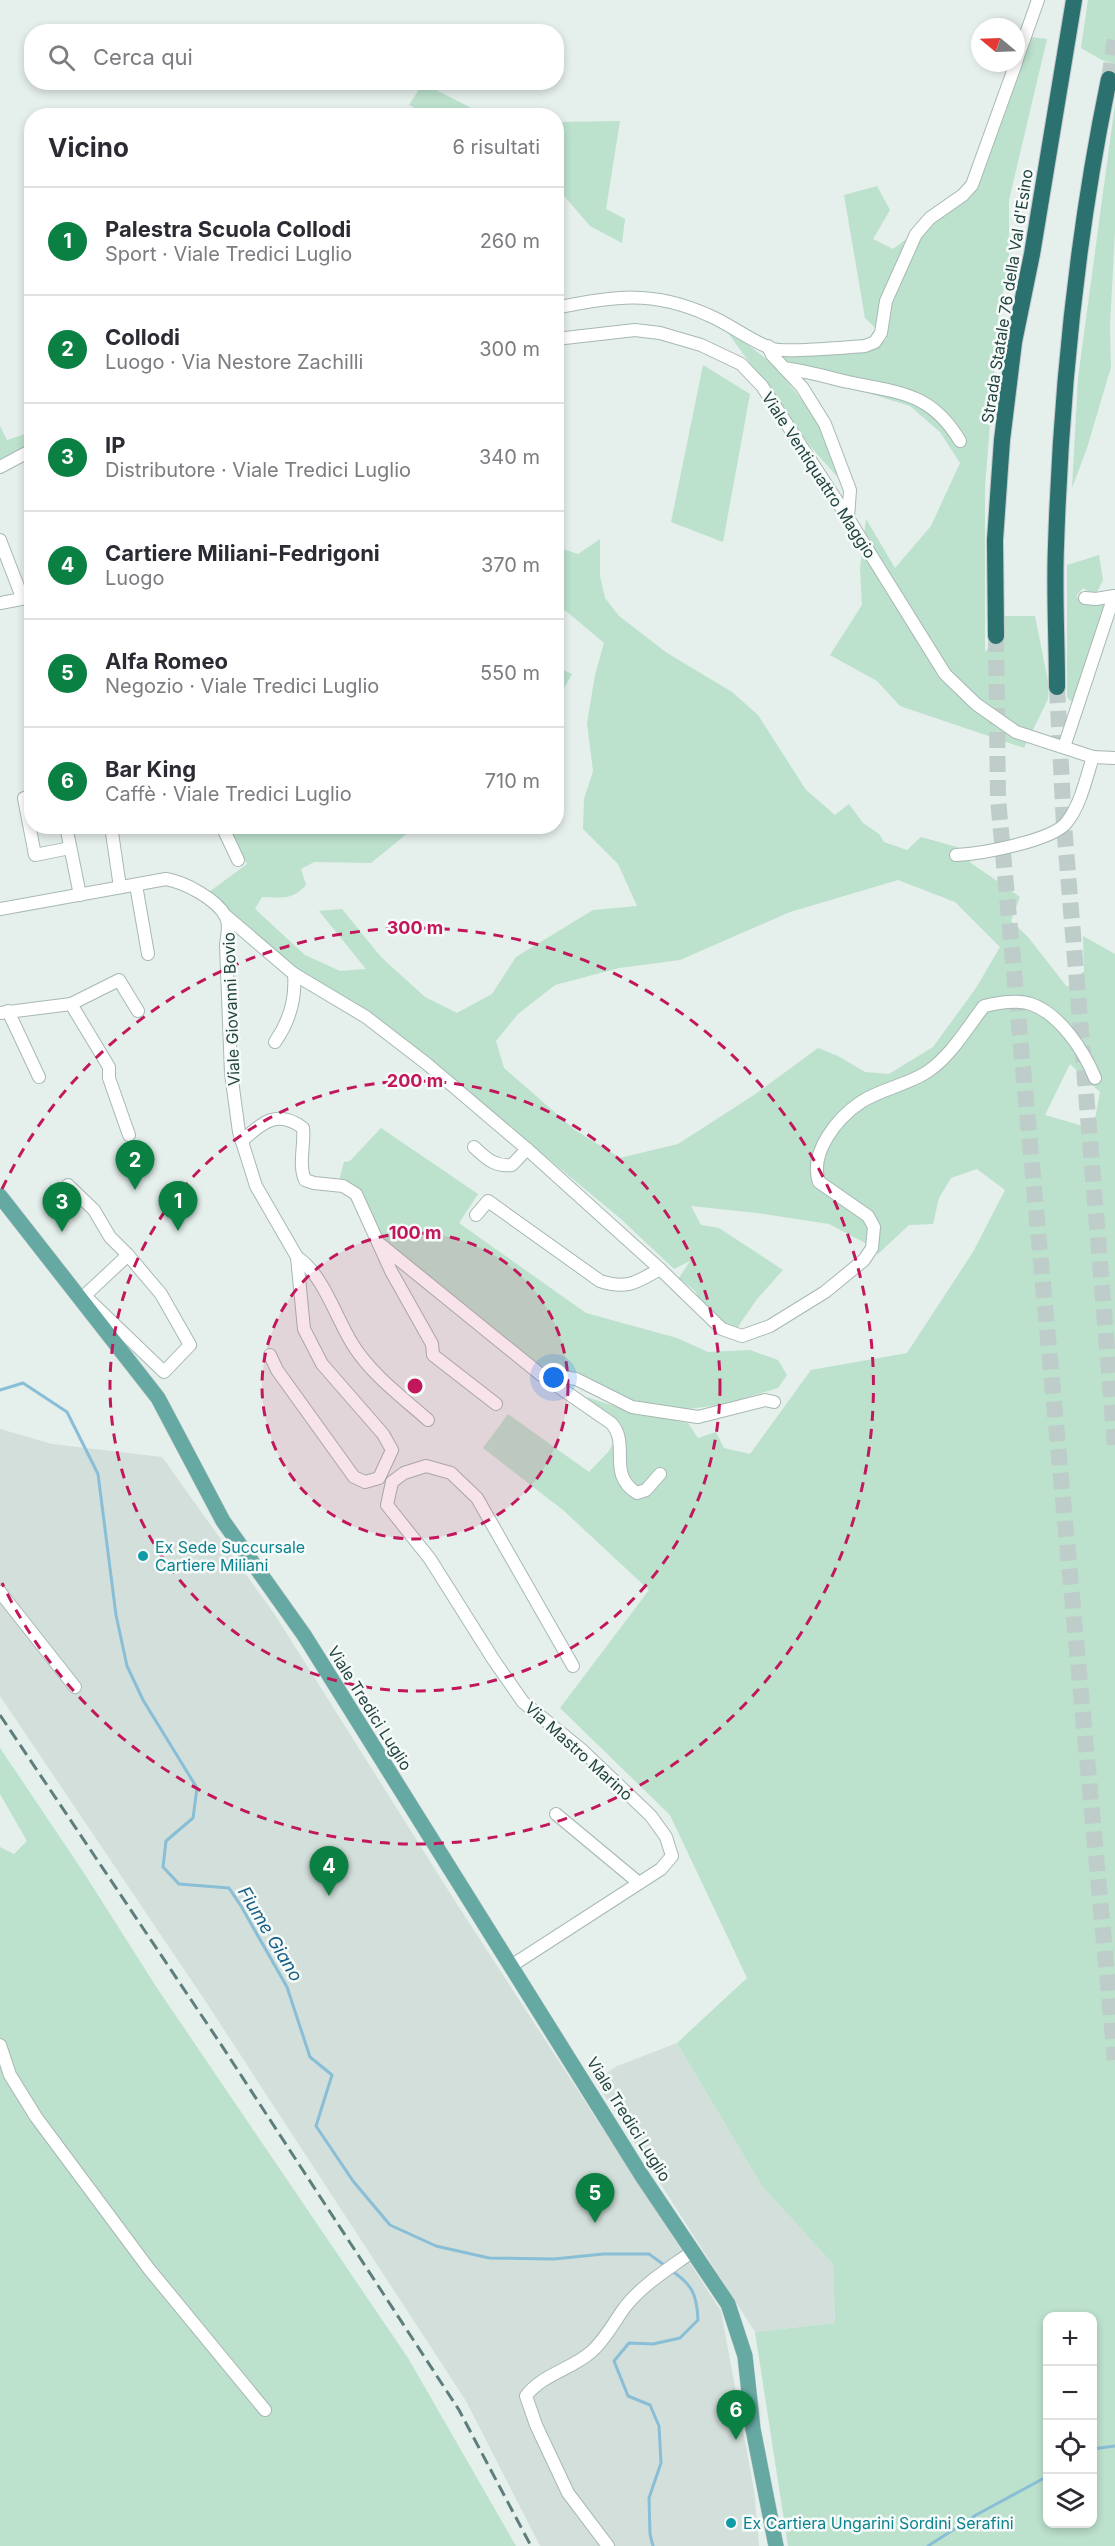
<!DOCTYPE html>
<html lang="it">
<head>
<meta charset="utf-8">
<style>
	:root { --surface:#fff; --page:#f7f7f7; --text:#2b2b33; --muted:#7c7c81; --line:#e1e1e2; --accent:#0b8043 }
	body { margin:0; font-family:Inter,sans-serif; background:var(--page); color:var(--text) }
	.controls { position:absolute; right:18px; bottom:18px; display:grid; overflow:hidden; border-radius:12px; box-shadow:0 3px 9px #0003 }
	.controls button { width:54px; height:54px; display:grid; place-items:center; padding:0; border:0; border-bottom:2px solid var(--line); background:var(--surface); color:var(--text); font:30px sans-serif }
	.compass { position:absolute; left:971px; top:18px; width:54px; height:54px; border-radius:50%; background:var(--surface); box-shadow:0 3px 9px #0003; rotate:289deg }
	.you { position:absolute; left:554px; top:1378px; width:21px; height:21px; margin:-15px; border:4px solid #fff; border-radius:50%; background:#1a73e8; box-shadow:0 0 0 9px #1a73e833 }
	.badge { display:grid; place-items:center; width:39px; height:39px; border-radius:50%; background:var(--accent); color:#fff; font-size:20px; font-weight:700 }
	.pin { position:absolute; translate:-50% -50px; filter:drop-shadow(0 2px 3px #0008) }
	.pin::after { content:''; position:absolute; top:32px; width:21px; height:18px; background:inherit; clip-path:polygon(0 0,100% 0,50% 100%) }
	.list { margin:0; padding:0; list-style:none }
	h2 { display:flex; justify-content:space-between; align-items:center; height:78px; margin:0; padding:0 24px; font-size:26px }
	h2 small { font-size:20px; font-weight:400; color:var(--muted) }
	.list li { display:grid; grid-template-columns:39px 1fr auto; gap:18px; align-items:center; box-sizing:border-box; height:108px; padding:0 24px; border-top:2px solid var(--line) }
	.list b { display:block; font-size:22px; white-space:nowrap }
	.list p { margin:0; font-size:20px; white-space:nowrap; color:var(--muted) }
	.list em { font-size:20px; font-style:normal; color:var(--muted) }
	.icon { flex:none; width:33px; height:33px; fill:none; stroke:currentColor; stroke-width:2; stroke-linecap:round; stroke-linejoin:round }
	.map { position:relative; flex:none; width:1115px; height:2546px; overflow:hidden }
	.search { position:absolute; background:var(--surface); box-shadow:0 3px 9px #0003; left:24px; top:24px; width:540px; height:66px; display:flex; align-items:center; gap:15px; box-sizing:border-box; padding:0 21px; border-radius:24px; color:var(--muted); font-size:22px }
	.panel { position:absolute; background:var(--surface); box-shadow:0 3px 9px #0003; left:24px; top:108px; width:540px; height:726px; border-radius:24px }
	.map>svg:first-child { display:block }
</style>
</head>
<body>
<div class="map">
<svg width="1115" height="2546" viewBox="0 0 1115 2546">
	<rect width="100%" height="100%" fill="#e5efec"/>
	<g fill="#d3dfdb">
		<polygon points="0,1429 52,1444 162,1457 275,1615 455,1901 721,2311 754,2490 759,2546 540,2546 466,2401 206,2002 0,1696"/>
		<polygon points="677,2043 762,2186 833,2264 835,2323 755,2332 595,2081 617,2066"/>
	</g>
	<g fill="#bce1cd" fill-rule="evenodd">
		<polygon points="1088,0 1115,0 1115,64 1102,60 1081,48"/>
		<polygon points="1030,37 1047,39 1009,200 1009,265 999,311 985,487 985,652 1004,631 1004,616 1035,616 1049,686 1048,699 1024,748 900,706 877,681 830,655 862,605 860,568 866,519 895,568 931,526 960,463 940,432 910,406 816,377 777,356 869,350 887,339 865,318 844,195 877,186 890,210 873,239 893,249 979,185"/>
		<polygon points="420,88 436,90 485,115 428,115 409,105"/>
		<polygon points="1115,104 1115,231 1110,326 1111,367 1087,448 1072,488 1078,378"/>
		<polygon points="620,121 606,209 625,219 622,243 590,226 559,190 557,171 557,122"/>
		<polygon points="723,326 772,363 819,421 841,481 810,446"/>
		<polygon points="703,365 750,394 723,542 671,522"/>
		<polygon points="0,426 7,440 31,432 31,445 0,461"/>
		<path d="M 600,539 L 600,576 L 605,598 L 619,616 L 667,653 L 732,692 L 758,715 L 806,790 L 835,815 L 849,804 L 863,823 L 879,834 L 884,842 L 907,850 L 921,837 L 957,847 L 971,863 L 1020,897 L 1011,921 L 1028,937 L 1067,987 L 1084,971 L 1083,936 L 1115,954 L 1115,2546 L 788,2546 L 755,2332 L 835,2323 L 833,2264 L 762,2186 L 677,2043 L 747,1978 L 670,1815 L 560,1708 L 649,1590 L 563,1510 L 483,1448 L 508,1414 L 589,1472 L 608,1452 L 622,1429 L 605,1411 L 580,1395 L 633,1412 L 688,1423 L 698,1438 L 716,1432 L 724,1448 L 750,1454 L 811,1370 L 907,1353 L 973,1252 L 1005,1190 L 977,1169 L 951,1178 L 939,1198 L 933,1224 L 909,1225 L 878,1254 L 865,1243 L 829,1224 L 757,1213 L 691,1206 L 701,1225 L 719,1228 L 783,1270 L 757,1299 L 735,1331 L 715,1330 L 695,1291 L 679,1278 L 690,1261 L 674,1269 L 621,1219 L 450,1077 L 300,973 L 209,892 L 247,864 L 227,827 L 407,827 L 409,832 L 371,863 L 314,862 L 301,869 L 306,885 C 293,900 281,898 262,897 L 255,909 L 305,955 L 340,971 L 366,969 L 319,911 L 342,909 L 381,957 L 425,997 L 457,1013 L 492,994 L 516,957 L 593,910 L 637,906 L 618,864 L 583,829 L 584,799 L 593,771 L 587,723 L 595,675 L 604,643 L 566,611 L 557,607 L 557,547 L 578,554 ZM 898,880 L 955,902 L 1000,947 L 976,988 L 933,1047 L 889,1074 L 865,1072 L 838,1056 L 818,1048 L 754,1095 L 678,1144 L 620,1158 L 575,1130 L 504,1068 L 496,1041 L 518,1014 L 555,985 L 619,968 L 680,960 L 790,912 ZM 1070,1064 L 1100,1092 L 1093,1129 L 1045,1115 ZM 1048,2316 L 1092,2316 L 1092,2524 L 1048,2524 Z"/>
		<polygon points="1099,555 1103,580 1095,596 1083,588 1076,596 1085,604 1101,601 1106,612 1073,703 1067,697 1067,565"/>
		<polygon points="557,667 572,674 557,701"/>
		<polygon points="381,1128 478,1194 459,1223 586,1313 677,1338 708,1352 750,1350 778,1360 787,1375 778,1388 721,1405 680,1410 619,1397 570,1381 539,1366 386,1248 360,1190 339,1180 344,1162 350,1161"/>
		<polygon points="0,1748 82,1870 157,1988 408,2358 516,2546 0,2546 0,1847 14,1854 27,1841 0,1794"/>
	</g>
	<g fill="none" stroke-linecap="round" stroke-linejoin="round">
		<g stroke="#89bed7" stroke-width="3">
			<polyline points="0,1390 23,1383 67,1412 98,1474 116,1615 127,1666 143,1700 197,1788 193,1818 166,1841 163,1867 179,1884 229,1888 241,1906 287,1987 310,2057 332,2075 316,2126 353,2181 390,2225 436,2246 489,2258 554,2259 603,2254 649,2254 667,2267"/>
			<polyline points="1092,2449 1115,2446"/>
			<path d="M 653,2546 L 650,2534 L 649,2498 L 661,2463 L 659,2426 L 650,2405 L 628,2396 L 614,2361 L 629,2343 L 653,2344 L 680,2338 L 698,2320 C 697,2296 693,2285 672,2271"/>
			<polyline points="928,2546 976,2515 1048,2476"/>
		</g>
		<g stroke="#becdc9" stroke-width="16" stroke-dasharray="16 8" stroke-linecap="butt">
			<polyline points="1109,79 1115,40"/>
			<polyline points="996,636 998,799 1115,2060"/>
			<polyline points="1057,687 1064,825 1115,1445"/>
		</g>
		<defs>
			<g id="minor">
				<polyline points="1016,62 1038,0"/>
				<path d="M 556,308 C 613,296 653,290 708,315 C 730,324 750,341 773,349 C 786,353 847,347 865,346 L 875,342 L 881,333 L 886,301 L 916,234 L 930,218 L 963,195 L 972,185 L 1016,63"/>
				<polyline points="556,339 635,330 660,333 701,345 741,364 762,386 848,518 945,674 976,704 1016,732 1093,757 1115,758"/>
				<polyline points="768,346 772,355 802,387 825,424 850,490 848,518"/>
				<path d="M 784,368 C 806,371 827,377 848,382 C 899,393 931,392 960,441"/>
				<polyline points="0,467 32,450"/>
				<polyline points="0,540 22,597"/>
				<polyline points="0,603 32,597"/>
				<polyline points="1064,747 1114,596 1096,599 1085,598"/>
				<polyline points="32,796 24,798 35,855 70,848"/>
				<polyline points="66,826 80,895"/>
				<polyline points="111,826 120,887"/>
				<polyline points="222,826 238,860"/>
				<path d="M 956,855 C 980,854 1053,841 1067,822 C 1081,804 1086,778 1093,757"/>
				<polyline points="136,885 148,954"/>
				<path d="M 0,909 L 166,879 C 184,882 217,899 226,917 C 230,925 227,936 226,945 L 231,1073 L 239,1132 L 256,1186 L 297,1257 L 304,1329 L 322,1364 L 383,1434 L 392,1450 L 379,1478 L 365,1482 L 354,1477 L 277,1370 L 270,1355"/>
				<path d="M 225,915 L 294,974 L 366,1017 L 427,1064 L 527,1149 L 660,1269 L 722,1329 L 742,1336 L 770,1326 L 825,1292 L 864,1260 L 872,1248 L 874,1227 L 868,1216 L 819,1182 C 809,1153 837,1118 861,1102 C 881,1089 907,1085 927,1072 C 951,1056 967,1028 984,1006 C 998,1003 1017,999 1031,1004 C 1060,1014 1084,1051 1095,1078"/>
				<polyline points="71,1004 109,1067 109,1078 129,1135"/>
				<polyline points="8,1011 39,1077"/>
				<polyline points="0,1013 71,1004 119,980 138,1011"/>
				<path d="M 275,1042 C 289,1022 296,998 294,974"/>
				<path d="M 242,1141 C 262,1122 278,1109 303,1128 C 305,1145 298,1164 305,1180 L 314,1183 L 343,1186 L 356,1194 L 391,1271 L 432,1344 L 433,1355 L 496,1404"/>
				<path d="M 474,1147 C 486,1158 494,1167 512,1165 L 527,1149"/>
				<polyline points="68,1185 94,1210 110,1237 128,1255 81,1299"/>
				<path d="M 476,1215 L 488,1201 L 600,1281 C 627,1290 637,1282 660,1269"/>
				<path d="M 381,1245 L 540,1374 L 611,1423 C 631,1444 606,1474 637,1493 L 646,1490 L 660,1474"/>
				<path d="M 297,1257 C 323,1274 336,1318 353,1345 C 372,1375 401,1396 428,1420"/>
				<polyline points="85,1296 164,1372 190,1345 161,1294 128,1255"/>
				<polyline points="542,1374 576,1379 632,1407 698,1417 765,1400 774,1402"/>
				<polyline points="392,1482 387,1505 430,1559 493,1659 523,1702 583,1751 651,1816 666,1837 672,1856 661,1869 511,1966"/>
				<polyline points="392,1482 404,1473 426,1466 451,1473 477,1498 573,1666"/>
				<polyline points="0,1592 75,1687"/>
				<polyline points="556,1814 639,1883"/>
				<polyline points="0,2045 10,2075 36,2117 149,2269 265,2410"/>
				<path d="M 608,2546 L 568,2493 L 536,2425 L 526,2396 C 541,2375 572,2369 591,2352 C 605,2340 614,2322 625,2307 C 643,2284 670,2268 693,2251"/>
			</g>
			<polyline id="major" points="0,1196 158,1398 223,1521 304,1635 642,2176 728,2304 745,2356 753,2429 776,2546"/>
			<g id="highway">
				<polyline points="996,636 995,540 1002,440 1014,342 1032,254 1074,0"/>
				<path d="M 1057,687 C 1057,640 1054,593 1056,546 C 1061,389 1077,233 1109,79"/>
			</g>
		</defs>
		<use href="#minor" stroke="#a7b8b5" stroke-width="14"/>
		<use href="#major" stroke="#c1cac9" stroke-width="16"/>
		<use href="#highway" stroke="#c1cac9" stroke-width="18"/>
		<use href="#minor" stroke="#fff" stroke-width="12"/>
		<use href="#major" stroke="#66a8a2" stroke-width="15"/>
		<use href="#highway" stroke="#2b716f" stroke-width="16"/>
		<polyline stroke="#5d7e7b" stroke-width="3" stroke-dasharray="12 6" stroke-linecap="butt" points="0,1715 220,2043 459,2410 531,2546"/>
	</g>
	<circle cx="415" cy="1386" r="153" fill="#c2185b" fill-opacity=".12"/>
	<g fill="none" stroke="#c2185b" stroke-width="3" stroke-dasharray="10 8">
		<circle cx="415" cy="1386" r="153"/>
		<circle cx="415" cy="1386" r="305"/>
		<path d="M2 1189A458 458 0 1 1 2 1583"/>
	</g>
	<g fill="#0f9aa8" stroke="#f6fbf9" stroke-width="2">
		<circle cx="143" cy="1556" r="6"/>
		<circle cx="731" cy="2523" r="6"/>
	</g>
	<g text-anchor="middle" stroke-width="5" stroke-linejoin="round" paint-order="stroke">
		<g font-size="16" fill="#22433f" stroke="#f6fbf9">
			<text transform="translate(1007 296) rotate(-81)" y="6">Strada Statale 76 della Val d'Esino</text>
			<text transform="translate(819 475) rotate(57)" y="6">Viale Ventiquattro Maggio</text>
			<text transform="translate(231 1009) rotate(-92)" y="6">Viale Giovanni Bovio</text>
			<text transform="translate(370 1708) rotate(58)" y="6">Viale Tredici Luglio</text>
			<text transform="translate(579 1751) rotate(42)" y="6">Via Mastro Marino</text>
			<text transform="translate(629 2119) rotate(58)" y="6">Viale Tredici Luglio</text>
		</g>
		<g font-size="16" fill="#0d838f" stroke="#f6fbf9" text-anchor="start">
			<text x="155" y="1553">Ex Sede Succursale<tspan x="155" dy="18">Cartiere Miliani</tspan></text>
			<text x="743" y="2529">Ex Cartiera Ungarini Sordini Serafini</text>
		</g>
		<g font-size="18" font-style="italic" fill="#175f84" stroke="#f6fbf9">
			<text transform="translate(270 1934) rotate(59)" y="6">Fiume Giano</text>
		</g>
	</g>
	<circle cx="415" cy="1386" r="9" fill="#c2185b" stroke="#f6fbf9" stroke-width="3"/>
	<g font-size="18" text-anchor="middle" font-weight="bold" fill="#c2185b" stroke="#f6fbf9" stroke-width="5" stroke-linejoin="round" paint-order="stroke">
		<text x="415" y="934">300 m</text>
		<text x="415" y="1087">200 m</text>
		<text x="415" y="1239">100 m</text>
	</g>
</svg>
<div class="controls">
<button>+</button>
<button>−</button>
<button><svg class="icon" aria-label="locate" viewBox="0 0 24 24"><circle cx="12" cy="12" r="6"/><path d="M12 2v4M12 18v4M2 12h4M18 12h4"/></svg></button>
<button><svg class="icon" aria-label="layers" viewBox="0 0 24 24"><path d="M12 4l9 5-9 5-9-5zM3 14l9 5 9-5"/></svg></button>
</div>
<svg class="compass" viewBox="-18 -18 36 36"><path d="M0-13l5 13h-10z" fill="#e53935"/><path d="M0 13l5-13h-10z" fill="#7c7c81"/></svg>
<div class="you"></div>
<div class="pin badge" style="left:178px;top:1231px">1</div>
<div class="pin badge" style="left:135px;top:1190px">2</div>
<div class="pin badge" style="left:62px;top:1232px">3</div>
<div class="pin badge" style="left:329px;top:1896px">4</div>
<div class="pin badge" style="left:595px;top:2223px">5</div>
<div class="pin badge" style="left:736px;top:2440px">6</div>
<div class="search"><svg class="icon" aria-label="search" viewBox="0 0 24 24"><circle cx="10" cy="10" r="6"/><path d="M15 15l6 6"/></svg>Cerca qui</div>
<section class="panel">
<h2>Vicino<small>6 risultati</small></h2>
<ul class="list">
<li><span class="badge">1</span><div><b>Palestra Scuola Collodi</b><p>Sport · Viale Tredici Luglio</p></div><em>260 m</em></li>
<li><span class="badge">2</span><div><b>Collodi</b><p>Luogo · Via Nestore Zachilli</p></div><em>300 m</em></li>
<li><span class="badge">3</span><div><b>IP</b><p>Distributore · Viale Tredici Luglio</p></div><em>340 m</em></li>
<li><span class="badge">4</span><div><b>Cartiere Miliani-Fedrigoni</b><p>Luogo</p></div><em>370 m</em></li>
<li><span class="badge">5</span><div><b>Alfa Romeo</b><p>Negozio · Viale Tredici Luglio</p></div><em>550 m</em></li>
<li><span class="badge">6</span><div><b>Bar King</b><p>Caffè · Viale Tredici Luglio</p></div><em>710 m</em></li>
</ul>
</section>
</div>
</body>
</html>
